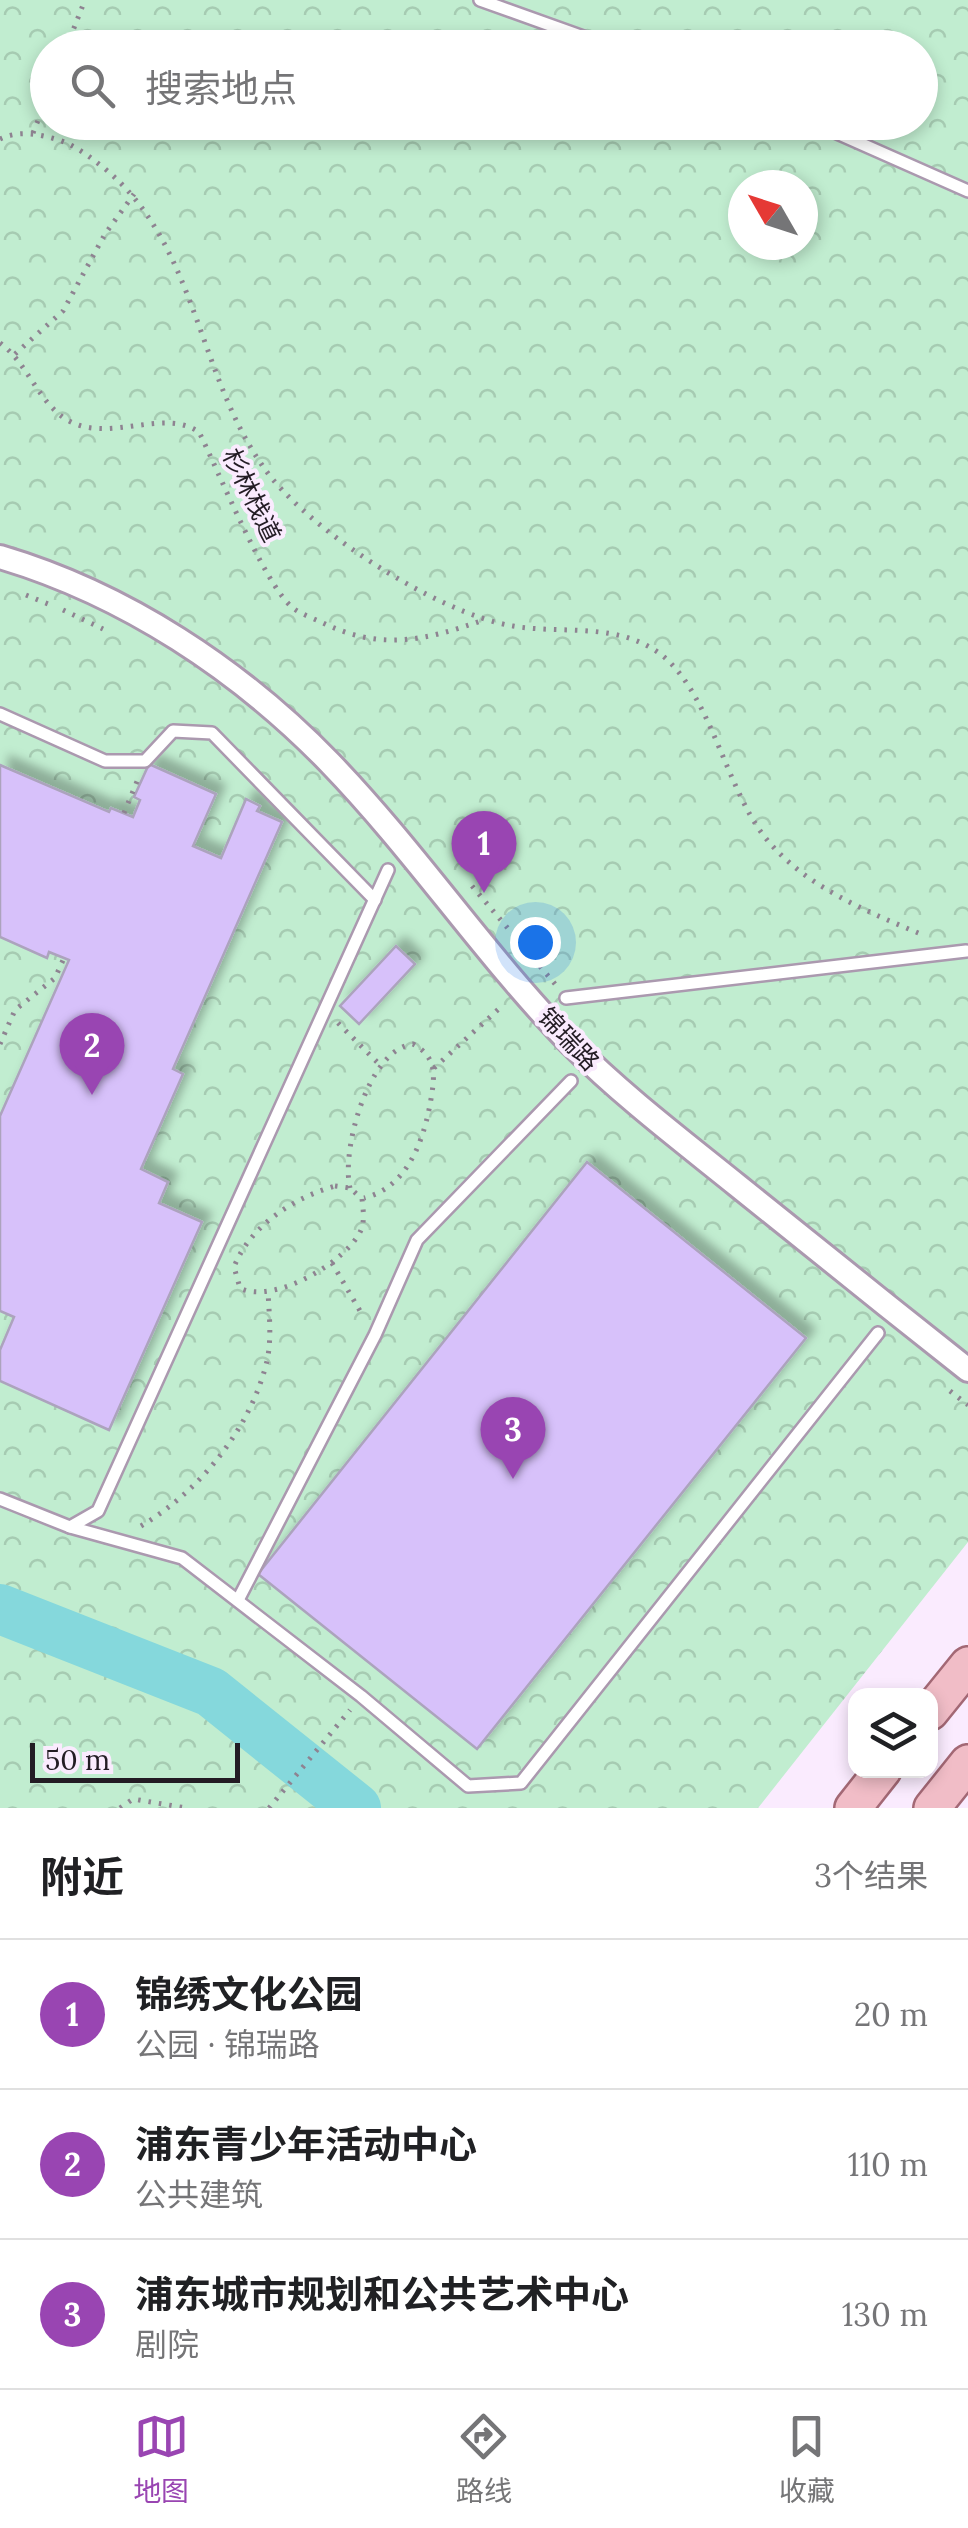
<!DOCTYPE html>
<html lang="zh">
<head>
<meta charset="utf-8">
<style>
	:root { --surface:#fff; --page:#f2f2f2; --text:#202124; --muted:#757577; --line:#e0e0e0; --accent:#9945b2 }
	body { margin:0; font-family:Lora,"Noto Sans SC",serif; background:var(--page); color:var(--text) }
	.controls { position:absolute; right:30px; bottom:30px; display:grid; overflow:hidden; border-radius:20px; box-shadow:0 5px 15px #0003 }
	.controls button { width:90px; height:90px; display:grid; place-items:center; padding:0; border:0; border-bottom:2px solid var(--line); background:var(--surface); color:var(--text); font:50px sans-serif }
	.compass { position:absolute; left:728px; top:170px; width:90px; height:90px; border-radius:50%; background:var(--surface); box-shadow:0 5px 15px #0003; rotate:309deg }
	.scale { position:absolute; left:30px; bottom:25px; width:210px; box-sizing:border-box; padding-left:10px; border:5px solid #231c24; border-top:0; font-size:28px; line-height:35px; white-space:nowrap; color:#231c24; -webkit-text-stroke:8px #faebfe; paint-order:stroke }
	.you { position:absolute; left:535px; top:942px; width:35px; height:35px; margin:-25px; border:8px solid #fff; border-radius:50%; background:#1a73e8; box-shadow:0 0 0 15px #1a73e833 }
	.badge { display:grid; place-items:center; width:65px; height:65px; border-radius:50%; background:var(--accent); color:#fff; font-size:32px; font-weight:700 }
	.pin { position:absolute; translate:-50% -82px; filter:drop-shadow(0 2px 5px #0008) }
	.pin::after { content:''; position:absolute; top:52px; width:35px; height:30px; background:inherit; clip-path:polygon(0 0,100% 0,50% 100%) }
	.list { margin:0; padding:0; list-style:none }
	h2 { display:flex; justify-content:space-between; align-items:center; height:130px; margin:0; padding:0 40px; font-size:42px }
	h2 small { font-size:32px; font-weight:400; color:var(--muted) }
	.list li { display:grid; grid-template-columns:65px 1fr auto; gap:30px; align-items:center; box-sizing:border-box; height:150px; padding:0 40px; border-top:2px solid var(--line) }
	.list b { display:block; font-size:38px; white-space:nowrap }
	.list p { margin:0; font-size:32px; white-space:nowrap; color:var(--muted) }
	.list em { font-size:32px; font-style:normal; color:var(--muted) }
	.icon { flex:none; width:55px; height:55px; fill:none; stroke:currentColor; stroke-width:2; stroke-linecap:round; stroke-linejoin:round }
	.map { position:relative; flex:none; width:968px; height:1808px; overflow:hidden }
	.search { position:absolute; background:var(--surface); box-shadow:0 5px 15px #0003; left:30px; right:30px; top:30px; height:110px; display:flex; align-items:center; gap:25px; box-sizing:border-box; padding:0 35px; border-radius:55px; color:var(--muted); font-size:38px }
	.sheet { height:580px; background:var(--surface) }
	nav { display:flex; justify-content:space-around; align-items:center; box-sizing:border-box; height:140px; border-top:2px solid var(--line); background:var(--surface); font-size:28px; color:var(--muted) }
	nav a { display:grid; justify-items:center; gap:5px }
	nav .on { color:var(--accent) }
	.map>svg:first-child { display:block }
</style>
</head>
<body>
<div class="map">
<svg width="968" height="1808" viewBox="0 0 968 1808">
	<defs>
		<pattern id="park-crowns" width="20" height="18" patternUnits="userSpaceOnUse" patternTransform="scale(2.5)"><rect width="20" height="18" fill="#c1edd0"/><path d="M2 6a3 3 0 1 1 6 0M12 15a3 3 0 1 1 6 0" fill="none" stroke="#a6cbb2"/></pattern>
		<filter id="shadow"><feDropShadow dx="9" dy="-9" stdDeviation="5" flood-color="#0004"/></filter>
	</defs>
	<rect width="100%" height="100%" fill="#faebfe"/>
	<path fill="url(#park-crowns)" fill-rule="evenodd" d="M 0,0 L 968,0 L 968,1542 L 758,1808 L 0,1808 ZM 48,48 L 920,48 L 920,122 L 48,122 ZM 743,185 L 803,185 L 803,245 L 743,245 Z"/>
	<g fill="none" stroke-linecap="round" stroke-linejoin="round">
		<polyline stroke="#85d8dc" stroke-width="50" points="0,1609 211,1692 356,1808"/>
	</g>
	<g fill="#d7c1fa" stroke="#aca3bd" stroke-width="2.5" filter="url(#shadow)">
		<polygon points="149,764 216,794 193,846 221,858 246,799 260,806 257,811 282,822 173,1069 183,1074 141,1169 168,1182 159,1203 202,1222 109,1430 0,1381 0,1350 14,1317 0,1311 0,1116 69,960 49,952 47,958 0,937 0,765 109,812 111,808 133,817 140,800 134,797"/>
		<polygon points="396,946 415,964 359,1024 340,1006"/>
		<polygon points="587,1162 806,1338 477,1749 258,1574"/>
	</g>
	<g fill="none" stroke-linecap="round" stroke-linejoin="round">
		<defs>
			<g id="service">
				<polyline points="480,0 614,48"/>
				<polyline points="812,122 968,191"/>
				<polyline points="0,714 105,761 145,761 173,731 212,733 375,900"/>
				<polyline points="566,998 966,951"/>
				<polyline points="0,1499 70,1527 98,1511 388,870"/>
				<polyline points="70,1527 182,1558 361,1696 468,1786 521,1783 878,1333"/>
				<polyline points="238,1600 375,1335 417,1240 571,1081"/>
			</g>
			<path id="minor" d="M 0,557 C 125,594 240,670 330,763 C 416,852 485,956 571,1044 C 623,1096 681,1140 738,1186 C 815,1248 891,1309 968,1370"/>
			<g id="primary">
				<polyline points="930,1712 968,1665"/>
				<polyline points="853,1808 883,1770"/>
				<polyline points="932,1808 968,1763"/>
			</g>
		</defs>
		<use href="#service" stroke="#ab99af" stroke-width="16"/>
		<use href="#minor" stroke="#ab99af" stroke-width="28"/>
		<use href="#primary" stroke="#a36875" stroke-width="40"/>
		<g stroke="#8e8391" stroke-width="5" stroke-dasharray="2.5 8" stroke-linecap="butt">
			<polyline points="66,48 85,0"/>
			<polyline points="33,133 48,95"/>
			<path d="M 0,139 C 19,130 39,134 59,140 C 76,146 90,157 104,168 C 196,243 197,372 262,465 C 304,528 438,614 513,626 C 560,634 611,623 653,649 C 708,682 724,785 764,836 C 803,886 866,911 923,935"/>
			<path d="M 0,343 C 29,364 39,406 71,422 C 112,442 163,408 199,432 C 218,470 265,586 293,608 C 301,614 312,618 321,622 C 380,651 423,641 484,620"/>
			<polyline points="15,354 63,311 105,234 134,194"/>
			<polyline points="26,595 53,606"/>
			<polyline points="63,610 103,629"/>
			<polyline points="124,813 138,779"/>
			<polyline points="472,886 555,984"/>
			<polyline points="338,1023 382,1067"/>
			<polyline points="0,1044 15,1010 55,978 64,958"/>
			<polyline points="434,1068 502,1006"/>
			<path d="M 335,1186 L 350,1188 L 362,1199 C 363,1208 365,1221 361,1230 C 347,1262 273,1305 240,1288 L 234,1267 C 250,1226 293,1198 335,1186 Z"/>
			<path d="M 350,1188 C 341,1151 368,1049 413,1044 C 437,1057 435,1075 431,1099 C 424,1140 408,1187 364,1198"/>
			<polyline points="332,1263 363,1316"/>
			<polyline points="950,1391 968,1405"/>
			<path d="M 141,1526 C 200,1491 251,1428 267,1361 C 272,1338 269,1314 268,1291"/>
			<polyline points="120,1808 133,1799 186,1808"/>
			<polyline points="269,1808 350,1710"/>
		</g>
		<use href="#service" stroke="#fff" stroke-width="11"/>
		<use href="#minor" stroke="#fff" stroke-width="22"/>
		<use href="#primary" stroke="#f1bdc7" stroke-width="35"/>
	</g>
	<g text-anchor="middle" stroke-width="8" stroke-linejoin="round" paint-order="stroke">
		<g font-size="25" fill="#231c24" stroke="#faebfe">
			<text transform="translate(252 495) rotate(64)" y="9">杉林栈道</text>
			<text transform="translate(569 1039) rotate(47)" y="9">锦瑞路</text>
		</g>
	</g>
</svg>
<div class="controls">
<button><svg class="icon" aria-label="layers" viewBox="0 0 24 24"><path d="M12 4l9 5-9 5-9-5zM3 14l9 5 9-5"/></svg></button>
</div>
<svg class="compass" viewBox="-18 -18 36 36"><path d="M0-13l5 13h-10z" fill="#e53935"/><path d="M0 13l5-13h-10z" fill="#757577"/></svg>
<div class="scale">50 m</div>
<div class="you"></div>
<div class="pin badge" style="left:484px;top:893px">1</div>
<div class="pin badge" style="left:92px;top:1095px">2</div>
<div class="pin badge" style="left:513px;top:1479px">3</div>
<div class="search"><svg class="icon" aria-label="search" viewBox="0 0 24 24"><circle cx="10" cy="10" r="6"/><path d="M15 15l6 6"/></svg>搜索地点</div>
</div>
<section class="sheet">
<h2>附近<small>3个结果</small></h2>
<ul class="list">
<li><span class="badge">1</span><div><b>锦绣文化公园</b><p>公园 · 锦瑞路</p></div><em>20 m</em></li>
<li><span class="badge">2</span><div><b>浦东青少年活动中心</b><p>公共建筑</p></div><em>110 m</em></li>
<li><span class="badge">3</span><div><b>浦东城市规划和公共艺术中心</b><p>剧院</p></div><em>130 m</em></li>
</ul>
</section>
<nav>
<a class="on"><svg class="icon" aria-label="map" viewBox="0 0 24 24"><path d="M3 6l6-2 6 2 6-2v14l-6 2-6-2-6 2zM9 4v14M15 6v14"/></svg>地图</a>
<a><svg class="icon" aria-label="directions" viewBox="0 0 24 24"><path d="M12 3l9 9-9 9-9-9zM9 14v-3h6M13 9l2 2-2 2"/></svg>路线</a>
<a><svg class="icon" aria-label="saved" viewBox="0 0 24 24"><path d="M7 4h10v16l-5-4-5 4z"/></svg>收藏</a>
</nav>
</body>
</html>
